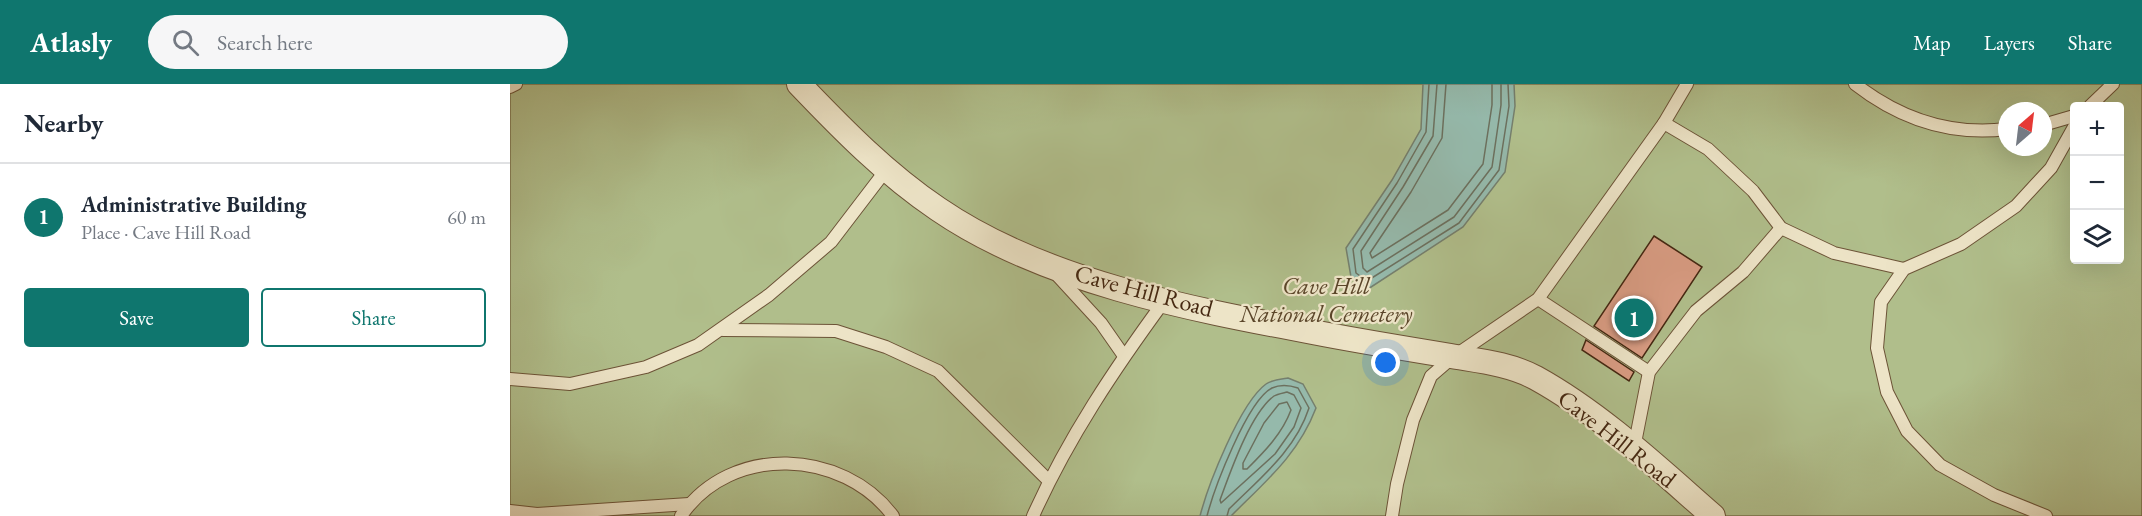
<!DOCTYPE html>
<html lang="en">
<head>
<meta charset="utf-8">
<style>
	:root { --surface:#fff; --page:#f6f6f7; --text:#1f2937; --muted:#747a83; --line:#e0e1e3; --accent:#0f766e }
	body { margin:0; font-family:"EB Garamond",serif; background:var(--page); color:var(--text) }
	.controls { position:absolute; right:18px; top:18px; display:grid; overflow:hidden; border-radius:6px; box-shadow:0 6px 24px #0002 }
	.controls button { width:54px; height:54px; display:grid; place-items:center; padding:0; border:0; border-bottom:2px solid var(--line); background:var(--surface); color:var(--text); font:30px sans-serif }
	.compass { position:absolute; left:1488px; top:18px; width:54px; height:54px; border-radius:50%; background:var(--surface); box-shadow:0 6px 24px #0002; rotate:28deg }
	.you { position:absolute; left:876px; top:279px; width:21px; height:21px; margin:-15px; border:4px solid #fff; border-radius:50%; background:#1a73e8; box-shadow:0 0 0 9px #1a73e833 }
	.badge { display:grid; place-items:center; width:39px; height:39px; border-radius:50%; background:var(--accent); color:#fff; font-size:20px; font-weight:700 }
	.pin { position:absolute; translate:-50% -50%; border:3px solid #fff; box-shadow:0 2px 6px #0006 }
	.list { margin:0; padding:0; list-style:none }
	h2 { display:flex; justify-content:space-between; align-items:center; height:78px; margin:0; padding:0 24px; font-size:26px }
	h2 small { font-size:20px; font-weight:400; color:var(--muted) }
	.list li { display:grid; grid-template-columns:39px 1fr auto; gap:18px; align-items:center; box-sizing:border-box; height:108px; padding:0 24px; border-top:2px solid var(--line) }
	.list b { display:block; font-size:22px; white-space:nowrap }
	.list p { margin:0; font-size:20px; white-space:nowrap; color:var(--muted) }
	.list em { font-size:20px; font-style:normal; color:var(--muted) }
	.actions { display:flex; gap:12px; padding:18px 24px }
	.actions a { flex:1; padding:14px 0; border:2px solid var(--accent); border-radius:6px; text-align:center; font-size:21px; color:var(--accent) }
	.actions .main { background:var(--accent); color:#fff }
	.icon { flex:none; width:33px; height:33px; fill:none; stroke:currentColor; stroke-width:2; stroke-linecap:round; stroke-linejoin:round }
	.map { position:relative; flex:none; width:1632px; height:432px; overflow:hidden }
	header { display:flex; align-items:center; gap:36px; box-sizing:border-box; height:84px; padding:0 30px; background:var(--accent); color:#fff }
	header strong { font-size:28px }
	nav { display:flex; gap:33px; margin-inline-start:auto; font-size:21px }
	.search { width:420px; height:54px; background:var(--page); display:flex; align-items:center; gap:15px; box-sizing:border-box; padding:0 21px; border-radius:33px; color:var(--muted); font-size:22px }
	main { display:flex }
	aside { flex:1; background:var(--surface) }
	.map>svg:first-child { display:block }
</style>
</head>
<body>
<header>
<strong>Atlasly</strong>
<div class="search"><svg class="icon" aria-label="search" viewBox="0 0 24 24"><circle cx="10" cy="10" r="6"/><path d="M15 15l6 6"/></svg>Search here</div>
<nav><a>Map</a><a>Layers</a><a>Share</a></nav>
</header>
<main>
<aside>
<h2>Nearby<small></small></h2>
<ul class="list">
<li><span class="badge">1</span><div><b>Administrative Building</b><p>Place · Cave Hill Road</p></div><em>60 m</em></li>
</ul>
<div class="actions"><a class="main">Save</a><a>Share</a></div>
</aside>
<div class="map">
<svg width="1632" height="432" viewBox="0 0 1632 432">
	<rect width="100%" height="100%" fill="#e4d6a9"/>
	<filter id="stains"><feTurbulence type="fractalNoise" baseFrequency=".00333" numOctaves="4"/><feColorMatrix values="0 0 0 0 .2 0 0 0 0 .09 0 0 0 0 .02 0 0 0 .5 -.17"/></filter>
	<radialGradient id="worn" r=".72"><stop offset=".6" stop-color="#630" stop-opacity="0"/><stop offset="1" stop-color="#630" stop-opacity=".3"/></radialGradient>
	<path fill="#b0be8b" stroke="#7a724e" stroke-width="1.5" fill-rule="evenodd" d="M 0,0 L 1632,0 L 1632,432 L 0,432 ZM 1564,22 L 1610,22 L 1610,176 L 1564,176 ZM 1497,27 L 1533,27 L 1533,63 L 1497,63 Z"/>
	<g fill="#95b9ab" stroke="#757f6d" stroke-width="1.5">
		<polygon points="913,0 1004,0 1005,22 995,88 953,143 858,205 841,193 836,164 882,96 911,45"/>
		<path d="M 778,294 L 793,300 L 806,324 C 788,371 756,397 721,432 L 690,432 C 698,401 730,319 756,300 C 761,296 772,295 778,294 Z"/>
	</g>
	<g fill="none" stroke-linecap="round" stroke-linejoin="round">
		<g stroke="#6c705e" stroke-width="1.5">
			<polyline points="919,0 916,48 887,99 843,165 846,189 857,197 949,139 989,86 999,22 998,0"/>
			<polyline points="927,0 923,52 893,103 851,167 853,184 857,188 944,133 982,83 991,21 991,0"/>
			<polyline points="936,0 932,54 901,108 860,169 862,174 938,126 973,80 982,21 982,0"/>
			<path d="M 777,308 L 784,311 L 791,324 L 784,343 L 765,370 L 711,419 L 710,416 C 720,389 740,330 764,312 C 767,310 773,309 777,308 Z"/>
			<path d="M 777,318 L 781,326 C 772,350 755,367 737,385 L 733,385 L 733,379 L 754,339 L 769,320 Z"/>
			<path d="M 697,432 C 704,405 737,317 762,304 C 771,300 779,301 788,304 L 799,324 C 785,367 750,394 719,425 L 717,432"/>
		</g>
	</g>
	<g fill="#d99c83" stroke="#442711" stroke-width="1.5">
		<polygon points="1144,152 1192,183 1132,274 1084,242"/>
		<polygon points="1076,256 1124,288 1119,297 1072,266"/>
	</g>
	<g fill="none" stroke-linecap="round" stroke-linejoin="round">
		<defs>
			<g id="service">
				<path d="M 1345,0 C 1390,35 1440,52 1497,45"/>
				<polyline points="0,3 6,0"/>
				<polyline points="1580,22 1603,0"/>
				<polyline points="1154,39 1198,65 1243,107 1271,144 1324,169 1394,185"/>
				<polyline points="1533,41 1564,32"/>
				<polyline points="546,190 591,239 614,272"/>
				<polyline points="1028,215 1139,288"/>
				<polyline points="213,246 326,247 376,263 428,287 539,397"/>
				<polyline points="0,295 60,300 136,283 188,261 259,211 321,158 376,86"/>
				<polyline points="1124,364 1139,288 1186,227 1233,188 1271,144"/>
				<polyline points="0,427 27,430 179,420"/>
				<path d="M 171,432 C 221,359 333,365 383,432"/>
				<path d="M 523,432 C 558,354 605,284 655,216"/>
				<polyline points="882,432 887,400 903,336 921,292 943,273 1028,215 1154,39 1177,0"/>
				<polyline points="1536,432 1484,411 1430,381 1397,347 1377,308 1367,264 1371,218 1394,185 1451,160 1506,122 1541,84 1564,43"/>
			</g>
			<path id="minor" d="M 289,0 C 332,45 376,90 428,125 C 536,199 686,226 813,250 C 855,258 898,265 941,272 C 970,277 1000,280 1026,294 C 1091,330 1148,384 1203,432"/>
		</defs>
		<use href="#service" stroke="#6c5337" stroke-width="14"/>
		<use href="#minor" stroke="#6c5337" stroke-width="26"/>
		<use href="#service" stroke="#ede4c7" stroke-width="12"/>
		<use href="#minor" stroke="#ede4c7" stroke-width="24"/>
	</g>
	<g text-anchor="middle" stroke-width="4.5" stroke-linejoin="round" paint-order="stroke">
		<g font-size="24" font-style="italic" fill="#5a4529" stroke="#ede4c7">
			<text x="816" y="210">Cave Hill<tspan x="816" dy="28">National Cemetery</tspan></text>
		</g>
		<g font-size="24" fill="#442711" stroke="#ede4c7">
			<text transform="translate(634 207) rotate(15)" y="8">Cave Hill Road</text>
			<text transform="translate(1107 355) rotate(38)" y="8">Cave Hill Road</text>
		</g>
	</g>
	<rect width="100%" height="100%" filter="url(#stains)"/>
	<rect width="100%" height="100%" fill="url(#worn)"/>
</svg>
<div class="controls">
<button>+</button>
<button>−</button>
<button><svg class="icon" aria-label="layers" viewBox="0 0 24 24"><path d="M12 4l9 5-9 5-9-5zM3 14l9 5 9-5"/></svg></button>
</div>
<svg class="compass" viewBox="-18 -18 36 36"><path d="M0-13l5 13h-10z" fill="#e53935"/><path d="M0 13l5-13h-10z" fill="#747a83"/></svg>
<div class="you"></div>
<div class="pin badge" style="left:1124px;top:234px">1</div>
</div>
</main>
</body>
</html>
